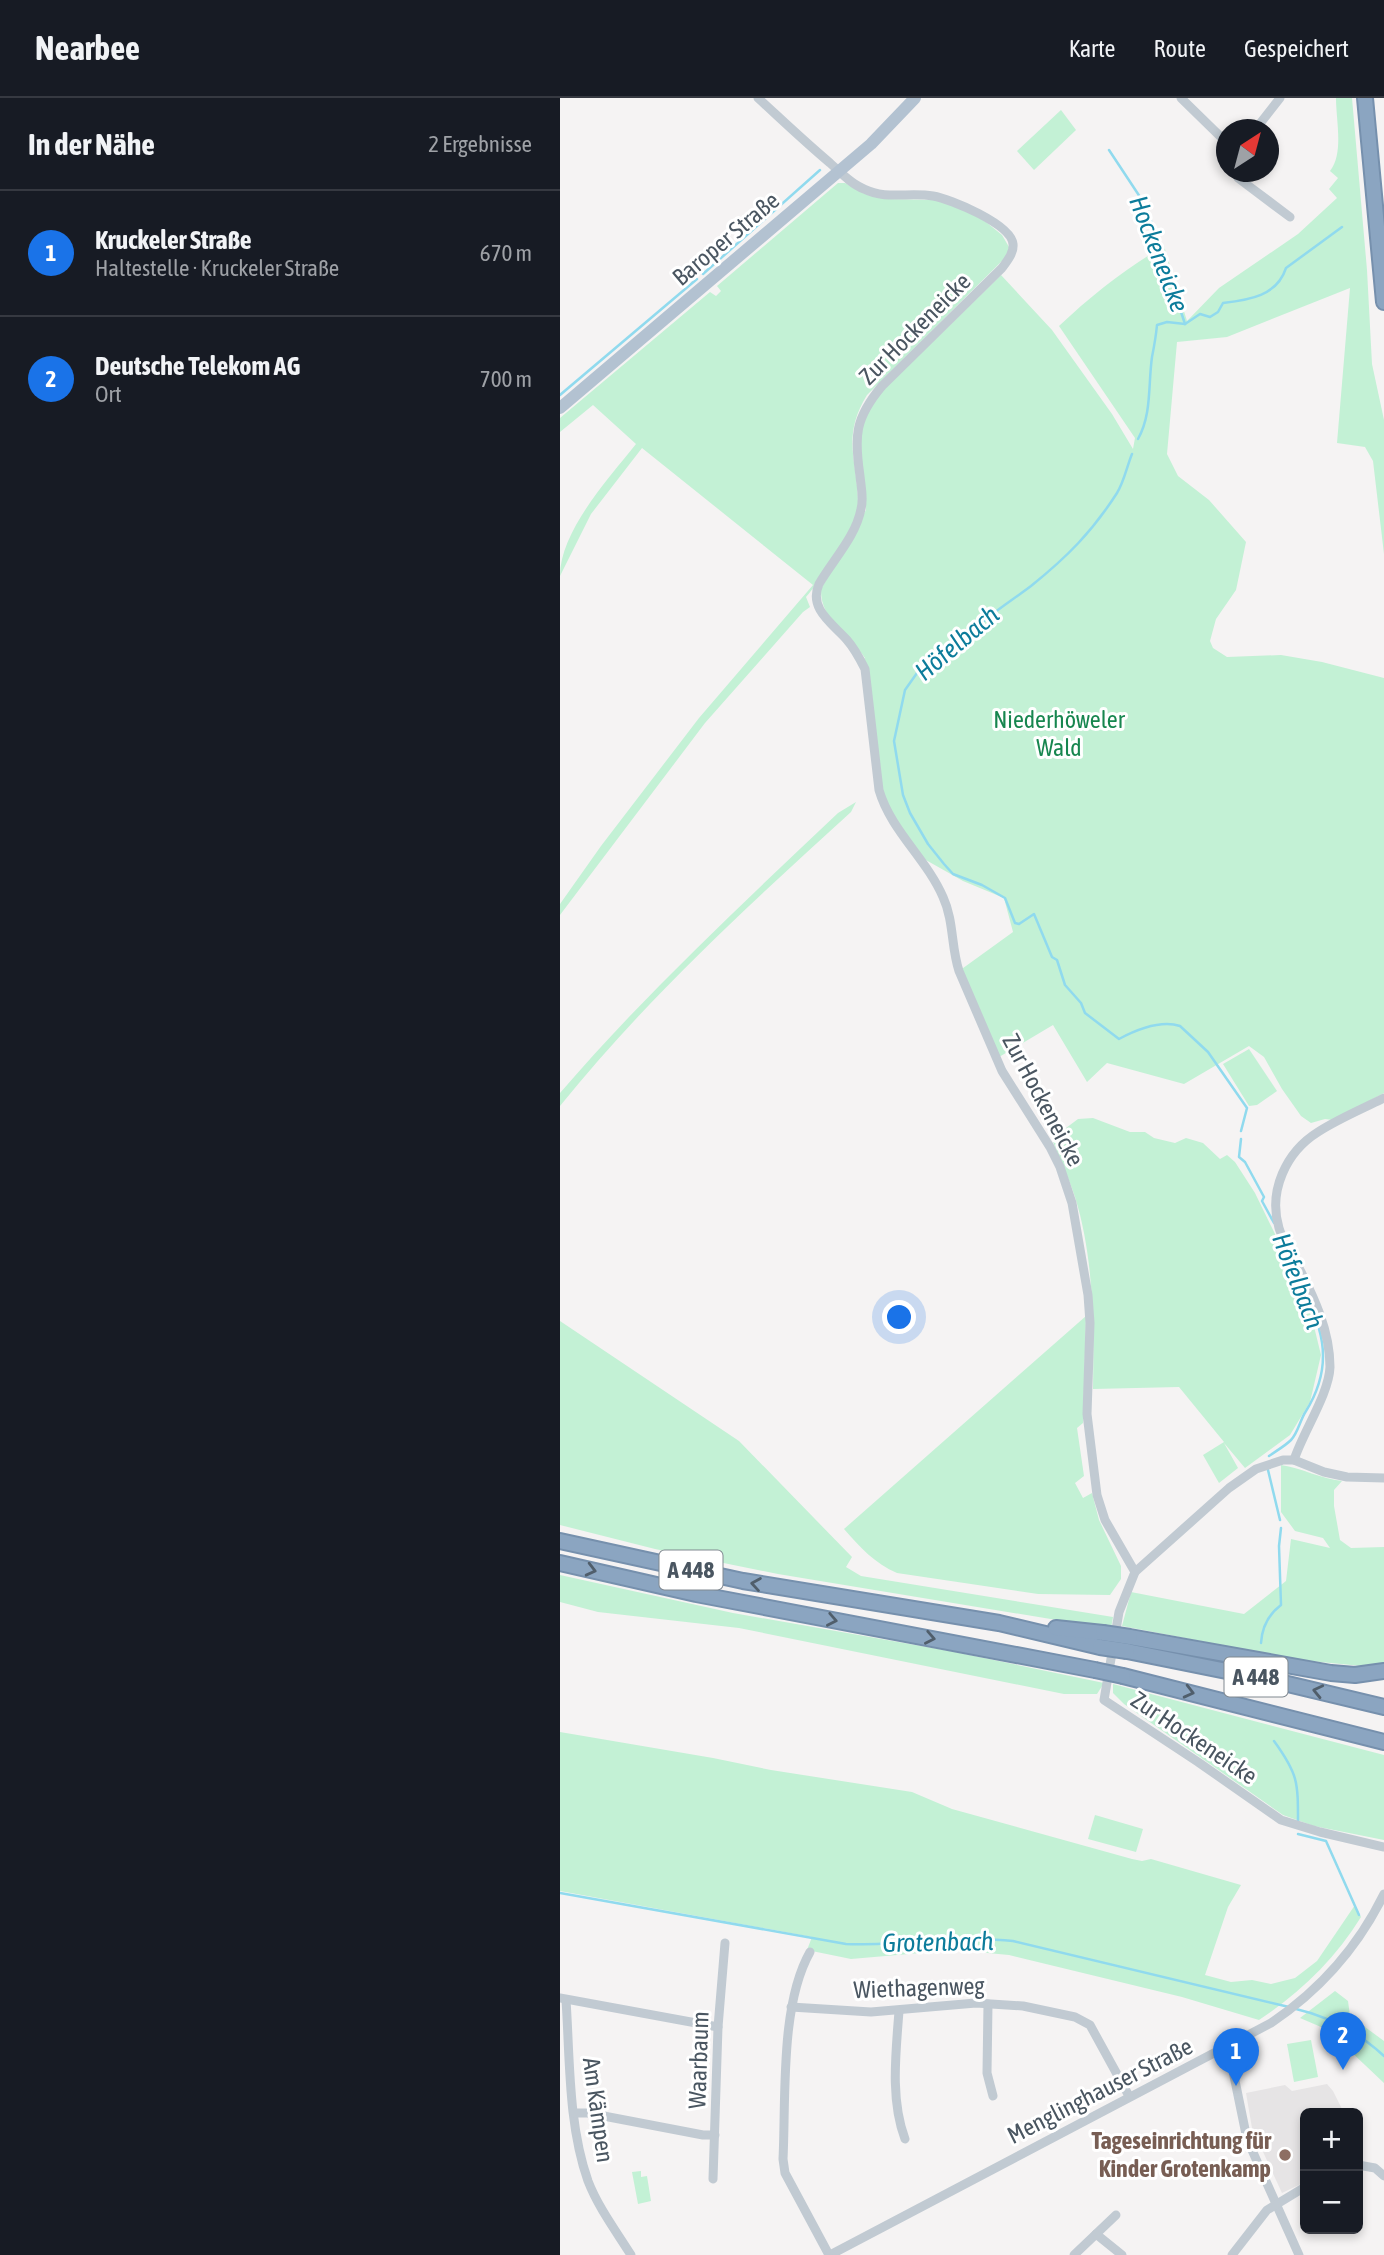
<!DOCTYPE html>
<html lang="de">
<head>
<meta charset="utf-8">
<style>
	:root { --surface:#171b24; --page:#242831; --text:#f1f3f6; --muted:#9ea1a6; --line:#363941; --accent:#1a73e8 }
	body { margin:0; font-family:"Asap Condensed",sans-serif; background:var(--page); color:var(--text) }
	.controls { position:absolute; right:21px; bottom:21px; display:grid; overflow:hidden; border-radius:10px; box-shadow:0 4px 10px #0003 }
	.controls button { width:63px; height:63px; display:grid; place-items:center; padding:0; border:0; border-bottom:2px solid var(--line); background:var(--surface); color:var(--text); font:35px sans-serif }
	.compass { position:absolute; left:656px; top:21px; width:63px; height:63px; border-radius:50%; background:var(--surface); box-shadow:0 4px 10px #0003; rotate:36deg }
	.you { position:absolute; left:340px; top:1220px; width:24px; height:24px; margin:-18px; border:5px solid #fff; border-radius:50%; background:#1a73e8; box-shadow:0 0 0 10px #1a73e833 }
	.badge { display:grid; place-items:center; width:46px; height:46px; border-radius:50%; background:var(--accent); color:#fff; font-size:23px; font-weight:700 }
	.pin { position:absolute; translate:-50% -58px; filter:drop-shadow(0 2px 4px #0008) }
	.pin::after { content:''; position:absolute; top:37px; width:24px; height:21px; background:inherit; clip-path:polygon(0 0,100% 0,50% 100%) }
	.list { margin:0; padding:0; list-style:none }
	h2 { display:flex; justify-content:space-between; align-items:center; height:91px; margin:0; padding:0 28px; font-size:30px }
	h2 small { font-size:23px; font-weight:400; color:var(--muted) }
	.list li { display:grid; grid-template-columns:46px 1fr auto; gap:21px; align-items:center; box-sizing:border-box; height:126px; padding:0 28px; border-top:2px solid var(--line) }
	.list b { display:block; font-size:26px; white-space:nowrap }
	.list p { margin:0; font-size:23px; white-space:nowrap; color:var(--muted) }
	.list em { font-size:23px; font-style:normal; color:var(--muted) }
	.map { position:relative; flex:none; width:824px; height:2157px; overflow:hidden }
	header { display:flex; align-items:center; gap:42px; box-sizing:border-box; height:98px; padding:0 35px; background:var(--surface); border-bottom:2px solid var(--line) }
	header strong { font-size:33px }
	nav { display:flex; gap:38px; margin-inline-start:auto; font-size:24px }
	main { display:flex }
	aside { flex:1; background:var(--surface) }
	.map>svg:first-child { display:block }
</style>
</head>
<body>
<header>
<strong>Nearbee</strong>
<nav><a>Karte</a><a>Route</a><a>Gespeichert</a></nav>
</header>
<main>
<aside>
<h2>In der Nähe<small>2 Ergebnisse</small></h2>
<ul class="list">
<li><span class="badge">1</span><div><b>Kruckeler Straße</b><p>Haltestelle · Kruckeler Straße</p></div><em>670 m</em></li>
<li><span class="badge">2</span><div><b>Deutsche Telekom AG</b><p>Ort</p></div><em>700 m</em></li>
</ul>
</aside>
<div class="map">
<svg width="824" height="2157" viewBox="0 0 824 2157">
	<rect width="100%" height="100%" fill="#f5f3f3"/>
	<polygon fill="#e6e4e5" points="767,1986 773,1993 784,2015 745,2015 745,2084 722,2095 692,2030 686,1995 725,1987 732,1993"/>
	<g fill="#c3f1d5">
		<path d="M 776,0 L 792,0 L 807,172 L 812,266 L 824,322 L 824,456 L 813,363 L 805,349 L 777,345 L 790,190 L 667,239 L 617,244 L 607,356 L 618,378 L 649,402 L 686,444 L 676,492 L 656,521 L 650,543 L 653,550 L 667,559 L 721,557 L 762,564 L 824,580 L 824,995 L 773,1022 L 765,1021 L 751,1025 L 741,1018 L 722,991 L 704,959 L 689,948 L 624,986 L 547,965 L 527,984 L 493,927 L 439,959 L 399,873 L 453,834 L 444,800 L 403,783 L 357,757 L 325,709 L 301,562 L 305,560 C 288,536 260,522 261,491 L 306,412 L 299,344 L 304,319 L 319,296 L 441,177 L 492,232 L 552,316 L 573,351 L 575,340 L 499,228 C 532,197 565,171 604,148 L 627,223 L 659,190 L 738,136 L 777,100 L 769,91 L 778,80 L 770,73 C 784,55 776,23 776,0 Z"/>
		<polygon points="501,12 516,32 474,72 457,53"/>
		<path d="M 278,85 L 285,85 L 303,95 L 327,101 L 377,102 L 411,115 L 426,124 L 442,137 L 449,149 L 447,158 L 307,297 C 280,341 299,365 298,409 C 297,429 260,483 246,499 L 250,509 L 243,514 L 145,625 L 0,817 L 0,806 L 41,748 L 139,620 L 253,487 L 82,350 L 31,416 L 0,478 C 0,433 49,380 76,346 L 33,307 L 0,334 L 0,320 L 150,194 L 156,198 L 161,193 L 157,188 Z"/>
		<path d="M 296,704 L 291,714 C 189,807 87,900 0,1008 L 0,995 C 86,895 182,806 278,715 Z"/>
		<polygon points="689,951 717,993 697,1007 689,1008 663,966"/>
		<path d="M 533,1020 L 570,1034 L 585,1034 L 594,1040 L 615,1045 L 626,1040 L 643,1045 L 660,1061 L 667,1057 L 675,1064 L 695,1095 L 748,1204 L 761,1257 L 750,1304 L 730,1337 L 685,1370 L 664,1345 L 678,1370 L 659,1385 L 643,1357 L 664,1344 L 619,1289 L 533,1291 C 534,1227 534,1160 515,1099 C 509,1080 500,1062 493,1044 L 494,1039 L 518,1021 Z"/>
		<path d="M 526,1218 L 523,1325 L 517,1330 L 524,1378 L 515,1385 L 523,1400 L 532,1395 L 539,1422 L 561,1468 L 561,1481 L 550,1497 L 478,1496 L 337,1475 C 315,1466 300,1449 284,1431 Z"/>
		<polygon points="0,1223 179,1343 292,1459 286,1469 301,1478 553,1519 551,1531 218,1476 95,1451 0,1427"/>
		<path d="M 721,1367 C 742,1370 761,1381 782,1383 L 774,1392 L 774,1408 L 780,1442 L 791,1450 L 824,1449 L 824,1565 L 812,1569 L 740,1562 L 562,1528 L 571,1494 L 684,1516 L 726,1483 L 731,1441 L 770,1450 L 763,1440 L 735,1433 L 721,1414 Z"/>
		<polygon points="0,1477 173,1515 395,1554 544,1585 537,1596 504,1596 179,1530 38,1514 0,1504"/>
		<polygon points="553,1586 824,1657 824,1742 754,1728 723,1717 564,1606 553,1595"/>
		<path d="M 0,1634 L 153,1660 L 211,1672 L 352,1694 L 392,1711 L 572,1761 L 582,1763 L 591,1761 L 681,1787 L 668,1809 L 645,1877 L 671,1884 L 692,1882 L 711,1886 L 735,1880 L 757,1863 L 795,1807 L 801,1819 C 775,1861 740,1895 699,1922 L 622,1899 L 449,1857 L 395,1852 L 291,1861 L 247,1852 L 252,1839 L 0,1793 Z"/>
		<polygon points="535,1717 583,1731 576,1754 528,1741"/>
		<polygon points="775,1893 788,1903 790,1918 824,1943 824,1985 768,1932 740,1920"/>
		<polygon points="751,1942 758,1979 734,1984 727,1946"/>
		<polygon points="81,2073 81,2079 87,2078 91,2103 78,2106 72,2074"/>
	</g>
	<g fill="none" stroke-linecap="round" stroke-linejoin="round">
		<g stroke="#90daee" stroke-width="2.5">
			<polyline points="549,52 586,108 625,226"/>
			<polyline points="143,176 260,72"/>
			<polyline points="0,297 137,181"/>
			<path d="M 578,341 C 592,316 588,287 592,259 C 594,249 596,238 597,227 L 607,224 L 625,226 L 640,216 L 650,219 L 658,214 L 663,205 C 689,202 717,198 726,170 L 782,129"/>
			<path d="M 572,356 C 567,368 564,384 557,395 C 532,434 507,459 471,488 C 450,504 426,518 409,537 C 396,552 374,557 365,573 L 357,575 L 345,592 L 334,643 L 343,697 L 350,715 L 368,746 L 384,766 L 393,776 L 422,787 L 445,800 L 455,825 L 459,826 L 474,816 L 492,859 L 497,862 L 505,887 L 521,905 L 525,915 L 559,941 C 576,932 601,922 620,928 L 648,954 L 687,1010 L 681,1033"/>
			<polyline points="681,1041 679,1059 685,1064 704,1099 702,1103 714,1125"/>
			<path d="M 709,1358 C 716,1353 725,1348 731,1342 C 738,1335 740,1322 746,1313 C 783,1253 752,1213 727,1157"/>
			<polyline points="708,1372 720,1422"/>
			<path d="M 701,1545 C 702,1530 709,1516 721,1507 L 719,1448 L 721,1430"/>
			<path d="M 714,1643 C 738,1676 738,1684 738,1724"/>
			<polyline points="738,1736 766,1743 799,1817"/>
			<path d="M 0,1795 L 286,1846 C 342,1848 398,1837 453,1843 L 729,1909"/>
			<path d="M 736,1911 C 771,1919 798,1934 824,1958"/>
		</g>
		<defs>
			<g id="highway">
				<polyline points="805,0 824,204"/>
				<polyline points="0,1443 183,1483 439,1525 540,1549"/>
				<polyline points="0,1465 136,1496 535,1572"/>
				<polyline points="496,1530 543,1535"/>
				<polyline points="570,1539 771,1575 795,1577 824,1573"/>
				<polyline points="567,1553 711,1582 824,1609"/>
				<polyline points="563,1578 824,1644"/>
			</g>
		</defs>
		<use href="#highway" stroke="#7690ad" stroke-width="18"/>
		<g stroke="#c1cad2" stroke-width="9">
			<path d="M 198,0 C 222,22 245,44 270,65 C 280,74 291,86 304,91 C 326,102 349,94 373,98 C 391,101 451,126 453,146 C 454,155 447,163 442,170 L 322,288 C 295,320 294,338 300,378 C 301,389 304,400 301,411 C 296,438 273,462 259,486 C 248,511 273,526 287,542 C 295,551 300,561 305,571 L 319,692 C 331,733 366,760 383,799 C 394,823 391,849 399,873 L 442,973 L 490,1049 L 500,1069 L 512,1105 L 528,1197 L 530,1225 L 527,1316 L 537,1397 L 545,1422 L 575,1474"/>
			<polyline points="621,0 666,44"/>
			<polyline points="695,32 720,0"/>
			<polyline points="677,74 678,80 730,119"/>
			<path d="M 734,1362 C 743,1334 769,1296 770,1269 C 770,1233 754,1199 738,1168 C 731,1156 723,1143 719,1130 C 708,1093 726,1054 758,1034 C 778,1021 802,1011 824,1000"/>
			<polyline points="824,1380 787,1379 764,1374 734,1362 723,1362 696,1371 669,1390 575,1474 559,1514 544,1602 638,1664 721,1722 760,1734 824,1749"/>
			<path d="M 250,1854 C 220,1907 226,2000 223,2061 L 225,2075 L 269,2157"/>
			<polyline points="0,1900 158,1929"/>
			<path d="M 6,1902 C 10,1961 8,2026 28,2083 C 38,2109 56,2133 71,2157"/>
			<polyline points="428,1906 427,1975 433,1998"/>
			<polyline points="231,1909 311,1914 416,1905 463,1908 515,1919 530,1927 569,1998"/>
			<path d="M 339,1913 C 336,1954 330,2001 345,2041"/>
			<polyline points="664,1950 673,1973 687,2041 739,2157"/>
			<polyline points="14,2015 28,2015 143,2037 155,2037"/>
			<polyline points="798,2067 815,2070 824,2078"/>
			<polyline points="153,2081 158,1929 165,1845"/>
			<polyline points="536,2136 562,2157"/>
			<path d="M 270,2157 L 711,1925 C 760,1892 798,1849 824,1796"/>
			<polyline points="514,2157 556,2117"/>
			<polyline points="672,2157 707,2112 745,2089"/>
		</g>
		<polyline stroke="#b3c2d1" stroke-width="12" points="0,310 311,46 355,0"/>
		<use href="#highway" stroke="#8ba5c1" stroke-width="14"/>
		<defs>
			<g id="highway-bridge">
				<polyline points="543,1535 570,1539"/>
				<polyline points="540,1549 567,1553"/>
				<polyline points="535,1572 563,1578"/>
			</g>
		</defs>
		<use href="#highway-bridge" stroke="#7690ad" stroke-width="18" stroke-linecap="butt"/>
		<use href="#highway-bridge" stroke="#8ba5c1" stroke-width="14"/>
	</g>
	<defs><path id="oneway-chevron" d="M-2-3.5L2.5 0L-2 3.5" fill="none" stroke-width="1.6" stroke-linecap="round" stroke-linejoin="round" transform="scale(1.75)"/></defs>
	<g stroke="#505e6b">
		<use href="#oneway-chevron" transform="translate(31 1472) rotate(14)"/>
		<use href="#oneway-chevron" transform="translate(196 1486) rotate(-171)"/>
		<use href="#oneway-chevron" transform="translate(272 1522) rotate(11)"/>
		<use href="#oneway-chevron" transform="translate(370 1540) rotate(11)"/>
		<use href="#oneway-chevron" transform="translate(758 1593) rotate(-167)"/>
		<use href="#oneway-chevron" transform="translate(629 1594) rotate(14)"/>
	</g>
	<circle fill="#8d6e63" stroke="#fff" stroke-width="2.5" cx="725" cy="2057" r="7"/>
	<g text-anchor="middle" stroke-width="6" stroke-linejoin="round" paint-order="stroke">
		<g fill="#fff" stroke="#808990" stroke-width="2">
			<rect x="99.5" y="1452.5" width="63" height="39" rx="5"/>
			<rect x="664.5" y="1559.5" width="63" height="39" rx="5"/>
		</g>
		<g font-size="23" font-weight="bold" fill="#4a5661">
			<text x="131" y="1480">A 448</text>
			<text x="696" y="1587">A 448</text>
		</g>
		<g font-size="24" fill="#4a5661" stroke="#fff">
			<text transform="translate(166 141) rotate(-40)" y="8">Baroper Straße</text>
			<text transform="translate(355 231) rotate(-45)" y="8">Zur Hockeneicke</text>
			<text transform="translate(483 1002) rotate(62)" y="8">Zur Hockeneicke</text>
			<text transform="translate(634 1640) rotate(34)" y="8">Zur Hockeneicke</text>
			<text transform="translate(359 1890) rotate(-2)" y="8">Wiethagenweg</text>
			<text transform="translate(139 1962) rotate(-88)" y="8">Waarbaum</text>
			<text transform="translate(540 1993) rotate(-27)" y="8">Menglinghauser Straße</text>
			<text transform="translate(38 2012) rotate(82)" y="8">Am Kämpen</text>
		</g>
		<g font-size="24" fill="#17864f" stroke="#fff">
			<text x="499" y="630">Niederhöweler<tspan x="499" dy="28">Wald</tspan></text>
		</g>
		<g font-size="24" font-weight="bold" fill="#785e54" stroke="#fff" text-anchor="end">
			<text x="711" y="2051">Tageseinrichtung für<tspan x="711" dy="28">Kinder Grotenkamp</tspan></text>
		</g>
		<g font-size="26" font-style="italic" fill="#0c7c9b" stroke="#fff">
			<text transform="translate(599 156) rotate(69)" y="9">Hockeneicke</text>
			<text transform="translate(397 545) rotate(-40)" y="9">Höfelbach</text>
			<text transform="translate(738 1183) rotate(69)" y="9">Höfelbach</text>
			<text transform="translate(378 1844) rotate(-1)" y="9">Grotenbach</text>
		</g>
	</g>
</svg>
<div class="controls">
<button>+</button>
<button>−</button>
</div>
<svg class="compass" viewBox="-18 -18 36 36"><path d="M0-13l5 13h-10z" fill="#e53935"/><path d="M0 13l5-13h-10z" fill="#9ea1a6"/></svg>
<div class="you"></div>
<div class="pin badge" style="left:676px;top:1988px">1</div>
<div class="pin badge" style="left:783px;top:1972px">2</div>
</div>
</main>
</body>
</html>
